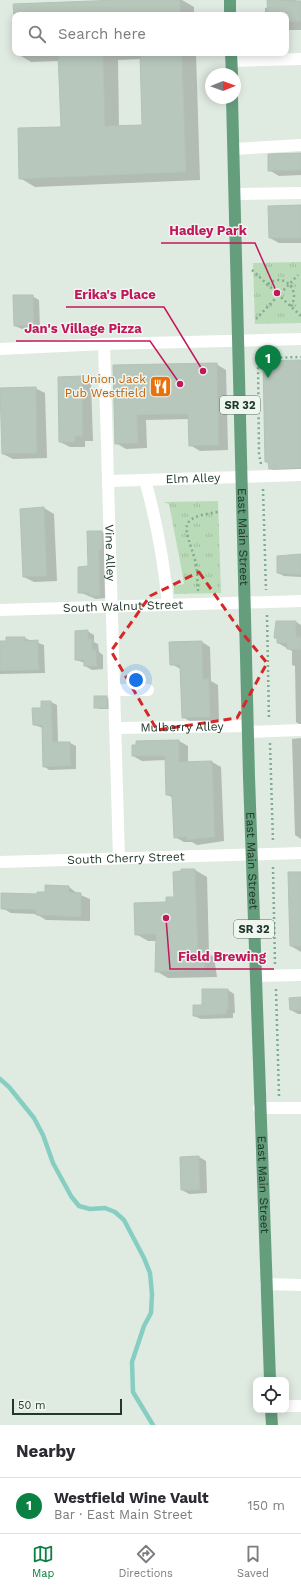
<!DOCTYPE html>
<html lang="en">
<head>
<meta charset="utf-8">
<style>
	:root { --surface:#fff; --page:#f7f7f7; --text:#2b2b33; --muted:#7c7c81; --line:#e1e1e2; --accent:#0b8043 }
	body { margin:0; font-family:"Work Sans",sans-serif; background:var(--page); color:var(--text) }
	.controls { position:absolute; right:12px; bottom:12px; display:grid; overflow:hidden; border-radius:8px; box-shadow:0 2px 10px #0003 }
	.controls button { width:36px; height:36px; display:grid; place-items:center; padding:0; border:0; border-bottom:1px solid var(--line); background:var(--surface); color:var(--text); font:20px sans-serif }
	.compass { position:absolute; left:205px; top:68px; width:36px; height:36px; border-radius:50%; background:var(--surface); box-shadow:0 2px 10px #0003; rotate:89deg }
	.scale { position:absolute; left:12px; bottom:10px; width:110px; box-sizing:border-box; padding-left:4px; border:2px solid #20392a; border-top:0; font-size:11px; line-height:14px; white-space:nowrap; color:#20392a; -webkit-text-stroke:3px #eff6f0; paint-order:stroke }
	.you { position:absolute; left:136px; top:680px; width:14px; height:14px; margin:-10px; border:3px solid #fff; border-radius:50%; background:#1a73e8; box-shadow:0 0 0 6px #1a73e833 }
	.badge { display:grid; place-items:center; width:26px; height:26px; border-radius:50%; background:var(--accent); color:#fff; font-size:13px; font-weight:700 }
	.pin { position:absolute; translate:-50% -33px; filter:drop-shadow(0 1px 2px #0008) }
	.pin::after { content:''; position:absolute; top:21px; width:14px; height:12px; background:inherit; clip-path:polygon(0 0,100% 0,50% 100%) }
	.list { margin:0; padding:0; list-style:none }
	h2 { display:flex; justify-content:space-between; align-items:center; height:52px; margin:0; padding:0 16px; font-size:17px }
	h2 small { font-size:13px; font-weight:400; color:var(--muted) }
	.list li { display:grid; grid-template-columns:26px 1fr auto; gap:12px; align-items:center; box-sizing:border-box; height:56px; padding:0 16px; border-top:1px solid var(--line) }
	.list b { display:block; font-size:15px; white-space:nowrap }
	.list p { margin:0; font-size:13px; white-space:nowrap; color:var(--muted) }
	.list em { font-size:13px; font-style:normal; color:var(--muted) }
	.icon { flex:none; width:22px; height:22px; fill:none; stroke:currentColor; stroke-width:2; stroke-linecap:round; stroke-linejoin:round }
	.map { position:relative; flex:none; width:301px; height:1425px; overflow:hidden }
	.search { position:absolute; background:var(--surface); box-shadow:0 2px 10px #0003; left:12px; right:12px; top:12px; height:44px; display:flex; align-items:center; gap:10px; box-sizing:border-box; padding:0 14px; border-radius:8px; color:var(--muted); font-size:15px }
	.sheet { height:108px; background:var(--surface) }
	nav { display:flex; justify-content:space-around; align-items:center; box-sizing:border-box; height:56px; border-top:1px solid var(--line); background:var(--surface); font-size:11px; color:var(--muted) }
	nav a { display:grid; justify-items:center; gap:2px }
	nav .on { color:var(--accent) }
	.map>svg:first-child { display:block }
</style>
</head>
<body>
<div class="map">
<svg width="301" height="1425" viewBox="0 0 301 1425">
	<defs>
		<pattern id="grass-tufts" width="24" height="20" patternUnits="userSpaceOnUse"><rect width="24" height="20" fill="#badbb8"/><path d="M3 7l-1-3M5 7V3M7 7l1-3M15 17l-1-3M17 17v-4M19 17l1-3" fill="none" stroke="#a0bd9e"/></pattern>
	</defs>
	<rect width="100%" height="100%" fill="#dfeae1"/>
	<g fill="url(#grass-tufts)">
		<polygon points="301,262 301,323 255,324 253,263"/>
		<polygon points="218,501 221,593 174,594 174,586 184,584 183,577 169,504 163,502"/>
	</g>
	<g fill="#0003" fill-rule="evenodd">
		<polygon points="146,0 182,0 194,7 194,15 15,15 15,24 14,5"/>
		<polygon points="294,0 301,2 301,30 286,30 286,15 265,15 265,8 269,7 269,1"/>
		<path d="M 16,53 L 196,53 L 200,180 L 35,187 L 20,178 L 62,128 L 59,61 L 31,62 ZM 141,59 L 143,126 L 119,127 L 118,60 Z"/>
		<polygon points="301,154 301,175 279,176 269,170"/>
		<polygon points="301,206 301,243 279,243 270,238"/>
		<polygon points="32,296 39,300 40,329 22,329 15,326"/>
		<polygon points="301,361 301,472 278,473 270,468 270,464 266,462"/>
		<polygon points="216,364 226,370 228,450 200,451 190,445 189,419 146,420 147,448 126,449 116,443 114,366"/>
		<polygon points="81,377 91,383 93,441 85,441 85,447 70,447 60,442"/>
		<polygon points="35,388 45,393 47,458 13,459 3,454"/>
		<polygon points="44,508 54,514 57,581 34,582 24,577 21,509"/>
		<polygon points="102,532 107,535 104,552 105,598 96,599 79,592"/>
		<polygon points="301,556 301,577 284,576 278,573"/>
		<polygon points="296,622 301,625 301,725 296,722 295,666 292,665 292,651 278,643 278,639 275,638"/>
		<polygon points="87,631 94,635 94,642 98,644 99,652 103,655 103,669 92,670 85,666 85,663 76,660"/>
		<polygon points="24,638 44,645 45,673 0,674 0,642"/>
		<polygon points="202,642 210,647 211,681 218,685 219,722 191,722 183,717 181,669 171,664"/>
		<polygon points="106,697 110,699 110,709 99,709 95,707"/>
		<polygon points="42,702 51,702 57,705 58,743 70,743 76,746 76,769 49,770 44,766 43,728 34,725 42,709"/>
		<polygon points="301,738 301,839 295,835 292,739"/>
		<polygon points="179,741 188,746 188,763 212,762 221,767 224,841 197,845 192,842 184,842 175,837 174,798 167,795 166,760 142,761 133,756 137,746"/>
		<polygon points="182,870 195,870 207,877 209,954 214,957 217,977 168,978 156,971 157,941 148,941 136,934 175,898"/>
		<polygon points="301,873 301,952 291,946"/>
		<polygon points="69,887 78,894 90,899 90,921 46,920 36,914 11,913 2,908 37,895"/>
		<polygon points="228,990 234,994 235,1013 233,1013 233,1018 201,1019 194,1016 203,1006"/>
		<polygon points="301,998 301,1014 298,1014 291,1010"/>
		<polygon points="199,1157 206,1161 207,1193 189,1194 182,1190 181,1158"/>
	</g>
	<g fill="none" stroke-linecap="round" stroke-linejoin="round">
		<polyline stroke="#87cec2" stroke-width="4.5" points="0,1079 9,1087 34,1118 43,1135 53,1163 71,1196 79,1206 90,1209 105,1208 115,1212 124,1220 144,1258 150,1273 152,1294 151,1313 144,1326 132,1362 133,1392 153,1425"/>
	</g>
	<g fill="#b7c7bc" stroke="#b1c3b6">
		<polygon points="119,0 180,0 180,15 14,15 13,4"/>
		<polygon points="267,0 301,1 301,21 286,22 286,15 268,15"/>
		<polygon points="58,53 103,53 105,126 142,125 140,53 182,53 186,172 19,179 18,128 61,127"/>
		<polygon points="301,153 301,170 268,171 268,154"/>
		<polygon points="301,205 301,238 269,238 268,206"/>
		<polygon points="13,295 33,295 34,325 14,326"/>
		<polygon points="301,360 301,468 269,469 268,462 265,462 263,361"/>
		<polygon points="217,363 219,445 189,446 188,414 137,415 138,443 115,444 113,365"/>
		<polygon points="82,376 83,436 75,436 75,442 59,442 58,377"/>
		<polygon points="36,387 37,453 2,454 0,388"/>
		<polygon points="44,507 47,576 23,577 20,509"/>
		<polygon points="87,531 102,531 102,550 99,550 100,596 89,596 89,593 78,593 78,567 88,566"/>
		<polygon points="301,554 301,575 277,573 277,556"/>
		<polygon points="276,621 296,621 296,637 301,637 301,650 287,649 287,643 277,643 277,638 274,638"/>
		<polygon points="88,630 88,639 92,639 92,650 96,650 97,666 84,666 84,660 75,660 75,631"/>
		<polygon points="6,637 25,637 25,641 38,640 39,670 0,671 0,641 6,641"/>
		<polygon points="202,641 203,679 209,679 210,717 182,718 180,665 170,665 169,642"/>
		<rect x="94" y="696" width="13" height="12"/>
		<polygon points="41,701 51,701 53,742 70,742 71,766 43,767 42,725 33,725 32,708 41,708"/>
		<polygon points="179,740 179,762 212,761 215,837 187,840 186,837 174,838 172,795 166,795 165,756 132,756 132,745 136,745 136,741"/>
		<polygon points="181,869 195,869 198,949 203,949 205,970 155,972 156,934 135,935 134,903 166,902 166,897 174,897 173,872 181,871"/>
		<polygon points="288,872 301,872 301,946 290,946"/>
		<polygon points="45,885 69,886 69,892 81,893 81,917 36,915 36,910 1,909 1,893 37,894 37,892 45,892"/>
		<polygon points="202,989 228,989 228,1009 226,1009 226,1014 193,1016 193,1005 202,1005"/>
		<polygon points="301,997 301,1010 290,1010 289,998"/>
		<polygon points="199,1156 200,1190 181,1190 180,1157"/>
	</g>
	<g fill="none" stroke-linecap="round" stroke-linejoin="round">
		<g stroke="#80ac90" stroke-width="2.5" stroke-dasharray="2 3" stroke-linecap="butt">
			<polyline points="252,270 301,316"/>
			<path d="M 268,284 C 284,272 301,290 291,306"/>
			<polyline points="256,319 298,275"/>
			<polyline points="261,464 259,454 258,363 266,358 301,357"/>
			<polyline points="263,489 266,590"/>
			<path d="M 198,591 C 197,581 198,570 195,560 C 185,526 176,518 218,512"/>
			<polyline points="267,615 269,720"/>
			<polyline points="270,743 273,842"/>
			<polyline points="273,867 275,964"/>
			<polyline points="276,989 279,1096"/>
		</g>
		<g stroke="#fff" stroke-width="12">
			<polyline points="232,61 301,59"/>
			<polyline points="234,149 301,145"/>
			<polyline points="235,194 301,193"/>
			<path id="s1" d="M 104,344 L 119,858"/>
			<polyline points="0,349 104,344 301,339"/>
			<path d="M 145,480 C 157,523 164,561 168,605"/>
			<path id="s2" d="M 109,481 L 301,475"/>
			<path id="s3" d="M 0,610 L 301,601"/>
			<polyline points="114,690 148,690"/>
			<path id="s4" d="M 115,728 L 248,726"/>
			<polyline points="248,732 301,730"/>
			<path id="s5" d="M 0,862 L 301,853"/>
			<polyline points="256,976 301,975"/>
			<polyline points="259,1108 301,1108"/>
			<polyline points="266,1284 301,1285"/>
			<polyline points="286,1406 301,1406"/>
		</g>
		<g stroke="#649e7c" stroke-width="12">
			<polyline points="230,0 230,15"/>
			<polyline points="231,53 232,74"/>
			<path id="s6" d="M 232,98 L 249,777 L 270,1380"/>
			<polyline points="271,1410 272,1425"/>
		</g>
	</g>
	<path fill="none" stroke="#d62828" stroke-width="3" stroke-dasharray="8 5" stroke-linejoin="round" d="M 199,572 L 239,629 L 267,663 L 237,718 L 157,730 L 111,651 L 150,596 Z"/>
	<defs>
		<symbol id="restaurant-square" viewBox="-11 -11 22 22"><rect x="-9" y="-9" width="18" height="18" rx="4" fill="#e8710a" stroke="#eff6f0"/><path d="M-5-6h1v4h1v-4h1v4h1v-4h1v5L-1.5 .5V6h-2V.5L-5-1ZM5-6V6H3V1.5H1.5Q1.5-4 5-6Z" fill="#fff"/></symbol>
	</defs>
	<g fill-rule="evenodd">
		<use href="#restaurant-square" x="148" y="374" width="25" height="25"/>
	</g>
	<g text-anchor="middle" stroke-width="3" stroke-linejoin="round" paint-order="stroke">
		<g fill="#eff6f0" stroke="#5e7265" stroke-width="1">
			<rect x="220" y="396" width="40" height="18" rx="3"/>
			<rect x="234" y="920" width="40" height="18" rx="3"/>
		</g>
		<g font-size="11" font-weight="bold" fill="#20392a">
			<text x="240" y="409">SR 32</text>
			<text x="254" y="933">SR 32</text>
		</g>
		<g font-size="12" fill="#c56008" stroke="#eff6f0" text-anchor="end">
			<text x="146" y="383">Union Jack<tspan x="146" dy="14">Pub Westfield</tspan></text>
		</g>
		<g font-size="12" fill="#20392a" stroke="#eff6f0">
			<text dy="4" stroke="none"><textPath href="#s2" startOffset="84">Elm Alley</textPath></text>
			<text dy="4" stroke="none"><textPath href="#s6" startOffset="439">East Main Street</textPath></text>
			<text dy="4" stroke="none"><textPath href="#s1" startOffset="209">Vine Alley</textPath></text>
			<text dy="4" stroke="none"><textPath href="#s3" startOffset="123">South Walnut Street</textPath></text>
			<text dy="4" stroke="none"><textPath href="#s4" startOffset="67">Mulberry Alley</textPath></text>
			<text dy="4" stroke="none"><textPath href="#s5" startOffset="126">South Cherry Street</textPath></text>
			<text dy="4" stroke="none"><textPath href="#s6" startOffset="763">East Main Street</textPath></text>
			<text dy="4" stroke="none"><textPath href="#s6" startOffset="1087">East Main Street</textPath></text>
		</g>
	</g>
	<path fill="none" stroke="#c2185b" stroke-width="1.5" d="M277 293L255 243H161M203 371L164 307H66M180 384L150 341H16M166 918L170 969H274"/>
	<g fill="#c2185b" stroke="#eff6f0" stroke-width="1.5">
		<circle cx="277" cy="293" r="4"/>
		<circle cx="203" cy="371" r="4"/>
		<circle cx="180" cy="384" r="4"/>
		<circle cx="166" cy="918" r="4"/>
	</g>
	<g font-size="13" text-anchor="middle" font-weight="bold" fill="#c2185b" stroke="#eff6f0" stroke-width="3" stroke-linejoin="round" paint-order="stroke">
		<text x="208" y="235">Hadley Park</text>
		<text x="115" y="299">Erika's Place</text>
		<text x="83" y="333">Jan's Village Pizza</text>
		<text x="222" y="961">Field Brewing</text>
	</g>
</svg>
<div class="controls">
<button><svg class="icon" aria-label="locate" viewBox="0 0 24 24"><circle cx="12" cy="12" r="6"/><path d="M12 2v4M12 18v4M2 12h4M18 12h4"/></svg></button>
</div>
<svg class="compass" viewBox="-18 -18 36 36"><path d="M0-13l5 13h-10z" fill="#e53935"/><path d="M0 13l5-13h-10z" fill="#7c7c81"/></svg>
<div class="scale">50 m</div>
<div class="you"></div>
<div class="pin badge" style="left:268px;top:378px">1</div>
<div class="search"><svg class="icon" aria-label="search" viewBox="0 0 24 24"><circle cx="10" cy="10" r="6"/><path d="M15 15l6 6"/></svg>Search here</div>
</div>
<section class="sheet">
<h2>Nearby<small></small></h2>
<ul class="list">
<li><span class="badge">1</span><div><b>Westfield Wine Vault</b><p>Bar · East Main Street</p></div><em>150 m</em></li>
</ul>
</section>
<nav>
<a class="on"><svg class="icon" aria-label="map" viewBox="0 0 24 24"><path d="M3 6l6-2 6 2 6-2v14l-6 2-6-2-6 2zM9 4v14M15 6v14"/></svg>Map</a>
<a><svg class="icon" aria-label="directions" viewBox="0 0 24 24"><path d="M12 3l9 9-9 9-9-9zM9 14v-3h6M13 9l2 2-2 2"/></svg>Directions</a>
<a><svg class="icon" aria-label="saved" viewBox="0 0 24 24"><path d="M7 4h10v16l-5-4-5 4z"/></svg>Saved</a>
</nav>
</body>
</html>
